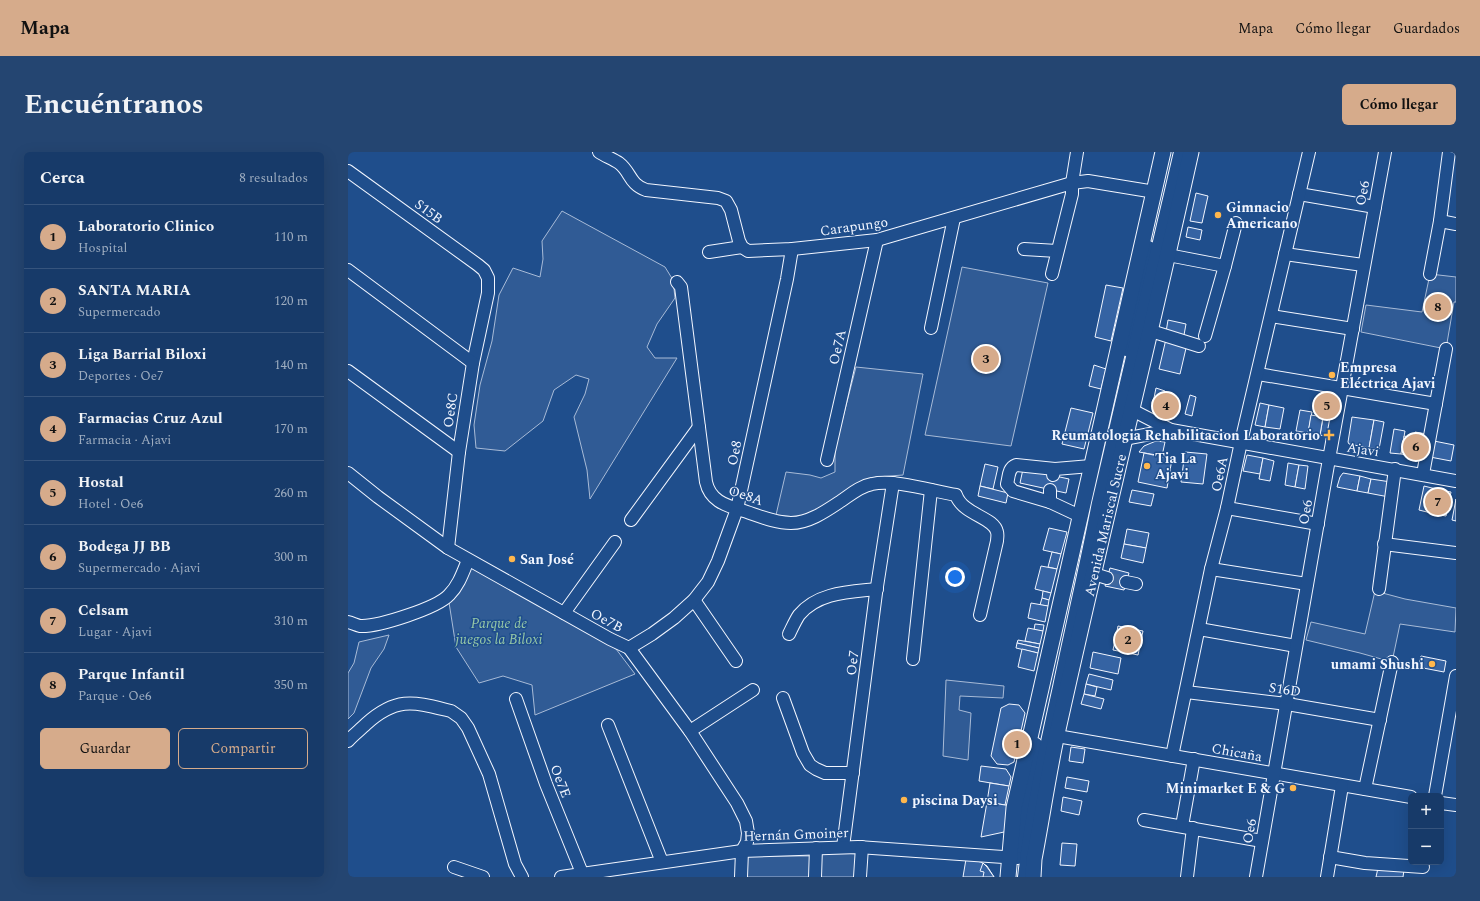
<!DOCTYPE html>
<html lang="es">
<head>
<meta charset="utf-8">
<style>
	:root { --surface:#173a69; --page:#244571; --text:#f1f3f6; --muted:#9eadc0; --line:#36547d; --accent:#d6ab8b }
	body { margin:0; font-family:Spectral,serif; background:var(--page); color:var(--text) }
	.controls { position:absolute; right:12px; bottom:12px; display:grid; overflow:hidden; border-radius:6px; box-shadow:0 4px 16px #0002 }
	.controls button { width:36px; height:36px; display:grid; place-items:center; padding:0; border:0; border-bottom:1px solid var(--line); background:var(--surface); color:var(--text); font:20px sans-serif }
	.you { position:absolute; left:607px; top:425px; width:14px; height:14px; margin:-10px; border:3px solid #fff; border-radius:50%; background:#1a73e8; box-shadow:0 0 0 6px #1a73e833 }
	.badge { display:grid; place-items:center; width:26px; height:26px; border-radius:50%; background:var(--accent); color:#111; font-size:13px; font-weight:700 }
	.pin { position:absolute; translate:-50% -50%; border:2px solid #fff; box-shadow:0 1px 4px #0006 }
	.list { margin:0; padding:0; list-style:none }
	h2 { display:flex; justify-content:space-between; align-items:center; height:52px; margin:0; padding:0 16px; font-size:17px }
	h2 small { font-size:13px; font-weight:400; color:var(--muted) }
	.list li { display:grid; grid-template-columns:26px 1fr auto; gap:12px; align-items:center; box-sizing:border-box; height:64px; padding:0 16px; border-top:1px solid var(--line) }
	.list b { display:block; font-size:15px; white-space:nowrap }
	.list p { margin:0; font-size:13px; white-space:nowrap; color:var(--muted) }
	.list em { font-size:13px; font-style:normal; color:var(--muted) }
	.actions { display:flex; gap:8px; padding:12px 16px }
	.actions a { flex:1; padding:9px 0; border:1px solid var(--accent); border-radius:6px; text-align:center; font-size:14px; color:var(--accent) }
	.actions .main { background:var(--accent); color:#111 }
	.map { position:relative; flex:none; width:1108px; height:725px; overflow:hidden; border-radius:6px }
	header { display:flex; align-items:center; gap:24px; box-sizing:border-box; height:56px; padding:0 20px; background:var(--accent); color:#111 }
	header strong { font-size:19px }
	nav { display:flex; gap:22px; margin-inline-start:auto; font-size:14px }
	.intro { display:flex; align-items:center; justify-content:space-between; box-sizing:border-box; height:96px; padding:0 24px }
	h1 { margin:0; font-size:28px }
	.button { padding:10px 18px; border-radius:6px; background:var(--accent); color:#111; font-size:14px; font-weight:700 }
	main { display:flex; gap:24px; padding:0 24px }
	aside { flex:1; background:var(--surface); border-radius:6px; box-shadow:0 4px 16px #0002 }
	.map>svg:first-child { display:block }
</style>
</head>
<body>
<header>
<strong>Mapa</strong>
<nav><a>Mapa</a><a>Cómo llegar</a><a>Guardados</a></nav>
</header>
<div class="intro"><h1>Encuéntranos</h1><a class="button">Cómo llegar</a></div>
<main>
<aside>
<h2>Cerca<small>8 resultados</small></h2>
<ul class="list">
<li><span class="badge">1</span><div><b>Laboratorio Clinico</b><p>Hospital</p></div><em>110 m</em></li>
<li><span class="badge">2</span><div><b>SANTA MARIA</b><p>Supermercado</p></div><em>120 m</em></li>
<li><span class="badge">3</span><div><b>Liga Barrial Biloxi</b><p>Deportes · Oe7</p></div><em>140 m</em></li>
<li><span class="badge">4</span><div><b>Farmacias Cruz Azul</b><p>Farmacia · Ajavi</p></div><em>170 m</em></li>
<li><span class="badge">5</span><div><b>Hostal</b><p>Hotel · Oe6</p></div><em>260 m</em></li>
<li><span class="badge">6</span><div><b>Bodega JJ BB</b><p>Supermercado · Ajavi</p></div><em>300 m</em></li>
<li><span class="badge">7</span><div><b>Celsam</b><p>Lugar · Ajavi</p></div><em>310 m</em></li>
<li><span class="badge">8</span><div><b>Parque Infantil</b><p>Parque · Oe6</p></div><em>350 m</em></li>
</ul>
<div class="actions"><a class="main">Guardar</a><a>Compartir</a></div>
</aside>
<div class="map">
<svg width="1108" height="725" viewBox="0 0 1108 725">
	<rect width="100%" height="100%" fill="#1f4e8c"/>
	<g fill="#305b95" stroke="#a8bbd7">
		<polygon points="214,59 317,115 325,128 327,146 309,172 299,195 307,206 329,206 242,347 239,318 226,265 237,242 241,227 228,223 206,238 195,269 157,299 128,296 126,273 132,233 144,189 151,143 165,116 192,125 195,107 194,89"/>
		<polygon points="614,115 700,131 663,294 577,283"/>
		<polygon points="1082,122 1108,125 1108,150 1106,150 1098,197 1013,180 1018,153 1074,160"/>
		<polygon points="508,215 575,222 555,323 528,325 516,329 465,360 448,365 428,363 438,320 462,323 473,326 487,320 487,296"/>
		<polygon points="120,408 268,497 287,522 187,563 184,533 155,524 131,531 108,495 100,444"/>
		<polygon points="1027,439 1057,447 1108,456 1107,480 1052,472 1044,510 1012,501 958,488 963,470 1017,482"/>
		<polygon points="41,483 36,497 23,516 6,561 0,567 0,521 6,511 11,490"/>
		<polygon points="598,528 656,534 655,546 612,544 611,558 623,561 620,608 595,604"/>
		<polygon points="472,700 511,702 509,725 470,725"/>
		<rect x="399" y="704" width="64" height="21"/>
	</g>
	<g fill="#3563a3" stroke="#f2f6ff">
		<polygon points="848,41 860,44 854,71 842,69"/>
		<polygon points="840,75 854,78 852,88 838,85"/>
		<polygon points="758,133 775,136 763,189 747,185"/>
		<polygon points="820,168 838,172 836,183 818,180"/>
		<polygon points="818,187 839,192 832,222 811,217"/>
		<polygon points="746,213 758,217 753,237 741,234"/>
		<polygon points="808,236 817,239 814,248 806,246"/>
		<polygon points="842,243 848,245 844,264 837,262"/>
		<polygon points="806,246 814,248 812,258 805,256 804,250"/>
		<polygon points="972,247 987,250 985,262 970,259"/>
		<polygon points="814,248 825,251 822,261 812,258"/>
		<polygon points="825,251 832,252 829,263 822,261"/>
		<polygon points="912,251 921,253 917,275 907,273"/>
		<polygon points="921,253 936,256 932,277 917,275"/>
		<polygon points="723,256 745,261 736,297 714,292"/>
		<polygon points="952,258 964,260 960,281 948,279"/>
		<polygon points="976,260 985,262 981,285 972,283"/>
		<polygon points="963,263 975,265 972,283 960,281"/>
		<polygon points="1004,265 1026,268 1021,296 1001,292 1000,290"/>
		<polygon points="1026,268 1036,270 1031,297 1021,296"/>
		<polygon points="1046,277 1057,279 1053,302 1042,301"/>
		<polygon points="1067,280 1073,281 1069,305 1063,304"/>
		<polygon points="1073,281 1078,282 1074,306 1069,305"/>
		<polygon points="1056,284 1066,286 1063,304 1053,302"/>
		<polygon points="808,289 817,290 814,304 791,300 796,294"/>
		<polygon points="1086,289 1106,293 1103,309 1082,305"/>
		<polygon points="837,300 859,302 855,332 833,330"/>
		<polygon points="796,301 824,307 819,336 790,330"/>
		<polygon points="899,303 915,306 912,322 895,319"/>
		<polygon points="915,306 926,309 922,329 911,327"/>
		<polygon points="940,311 951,313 947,335 937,333"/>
		<polygon points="637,312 650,315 645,337 632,334"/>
		<polygon points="951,313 960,314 957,337 947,335"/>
		<polygon points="675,317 721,327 718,341 672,331"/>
		<polygon points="995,321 1012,324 1009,339 989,335 992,325"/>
		<polygon points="1012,324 1023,327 1020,341 1009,339"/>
		<polygon points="1023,327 1043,330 1041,345 1020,341"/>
		<polygon points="632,334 660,341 658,351 630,344"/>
		<polygon points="1076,334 1088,337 1083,361 1071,358"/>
		<polygon points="1088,337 1097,339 1092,363 1083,361"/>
		<polygon points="784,338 806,342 803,354 781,350"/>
		<polygon points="1097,339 1103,340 1098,364 1092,363"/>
		<polygon points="1108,347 1108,369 1104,368"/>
		<polygon points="701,376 719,380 713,402 695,398"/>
		<polygon points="779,377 801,381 798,396 776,392"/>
		<polygon points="776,392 798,396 795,411 773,406"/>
		<polygon points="704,400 713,402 709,417 700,415"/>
		<polygon points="693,414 709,417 703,441 687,437"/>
		<polygon points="762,416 781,421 776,438 757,434"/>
		<polygon points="695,439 703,441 701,448 694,446"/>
		<polygon points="694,446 701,448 700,454 692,453"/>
		<polygon points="683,451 700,454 697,470 680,466"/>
		<polygon points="687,472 696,473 695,479 686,478"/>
		<polygon points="770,474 795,479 790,503 765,498"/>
		<polygon points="680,476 695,479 692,492 677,489"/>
		<polygon points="670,488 692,492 691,496 669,491"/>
		<polygon points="669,491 691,496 690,501 668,496"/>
		<polygon points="674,497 690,501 686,519 670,515"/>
		<polygon points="745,500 773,506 770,522 742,516"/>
		<polygon points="1073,504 1098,509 1096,520 1070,515"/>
		<polygon points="741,522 765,528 763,538 738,532"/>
		<polygon points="738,532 749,535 747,544 736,542"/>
		<polygon points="736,542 756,547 753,557 733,552"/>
		<polygon points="661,552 671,553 677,561 666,610 660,613 649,612 643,604 653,556"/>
		<polygon points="723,595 737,597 735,611 721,609"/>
		<polygon points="633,614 658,617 663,625 661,634 631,629"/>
		<polygon points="719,625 741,629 739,640 717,636"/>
		<polygon points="642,631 661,634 657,653 639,650"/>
		<polygon points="715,645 734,649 731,663 713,659"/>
		<polygon points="639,650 663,654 659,677 656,680 633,685"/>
		<polygon points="714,691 729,692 727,714 712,713"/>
		<polygon points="618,707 633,710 639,714 646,725 615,725"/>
		<polygon points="635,711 639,715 646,725 635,725 636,720 632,719"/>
		<polygon points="1030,716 1056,718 1055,725 1028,725"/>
	</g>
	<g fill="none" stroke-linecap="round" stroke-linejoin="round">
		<polyline stroke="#3f679d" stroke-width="12" stroke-dasharray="12 6" stroke-linecap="butt" points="759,426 778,430"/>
		<defs>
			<g id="minor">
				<path d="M 251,0 C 257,4 265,7 271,11 C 283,20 281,32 298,38 L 370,46 L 378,49 L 383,58 L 391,89 L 394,95 L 400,99 L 444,97 L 529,88 L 724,31 L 740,29 L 807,40"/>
				<polyline points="0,19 130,113 136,118 140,126 140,141 125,211 111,300 100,396"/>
				<polyline points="951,42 1027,55"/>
				<polyline points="1092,69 1108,72"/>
				<polyline points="676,97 709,99"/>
				<polyline points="361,100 394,95"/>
				<polyline points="937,102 1015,113"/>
				<polyline points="820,103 877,114"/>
				<polyline points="0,118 125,211"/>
				<polyline points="704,122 724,42 724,31 729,0"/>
				<polyline points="1082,122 1092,69 1101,0"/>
				<path d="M 329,130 L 333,135 L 358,330 C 362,348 376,353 393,358 C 409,363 426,371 443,371 C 461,371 478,359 493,349 C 502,343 512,334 524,332 C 547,327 584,339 608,343 C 615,363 646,365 649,380 C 650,383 649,387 649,389 L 632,463"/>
				<polyline points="923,164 1005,177"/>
				<polyline points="583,176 606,66"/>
				<polyline points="803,179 851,194"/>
				<polyline points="857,184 877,114 888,71"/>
				<polyline points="778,198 801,95"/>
				<polyline points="0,219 111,300"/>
				<polyline points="910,222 1088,252"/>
				<polyline points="777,256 784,258 823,278 1108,329"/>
				<polyline points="769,285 776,287 823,278"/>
				<polyline points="479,308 529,88"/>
				<polyline points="0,321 30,345 100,396 262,487 281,496 342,579 389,651 398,669 400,681 399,690 394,699 393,725"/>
				<polyline points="1075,322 1098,197"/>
				<polyline points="705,323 707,317 743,314"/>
				<polyline points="702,338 702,350 732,364"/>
				<path d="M 702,350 L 665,339 L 659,332 C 661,325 660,316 668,313 L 707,317"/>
				<polyline points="879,356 970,372"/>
				<polyline points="283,368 351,275"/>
				<polyline points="1036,392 1108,401"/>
				<polyline points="863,417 959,432"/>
				<polyline points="746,422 759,426"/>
				<polyline points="778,430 788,432"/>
				<polyline points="1031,437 1047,317"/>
				<polyline points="346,448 388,509"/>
				<polyline points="216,461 267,390"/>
				<path d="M 0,470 C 4,471 8,473 12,474 C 30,475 89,456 101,443 C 111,433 115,420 120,408"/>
				<polyline points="851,477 948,494"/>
				<path d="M 441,482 C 444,476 447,469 451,463 C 470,440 502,440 529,437"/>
				<polyline points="281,496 304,482 326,466 346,448 360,430 370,409 389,357 439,127 444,97"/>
				<polyline points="565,507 583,338"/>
				<polyline points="838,540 939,552 1032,568"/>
				<polyline points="435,546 455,601 462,613 468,617 477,621 505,621"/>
				<polyline points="168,547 198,632 234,721"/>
				<polyline points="260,573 314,710"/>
				<polyline points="342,579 405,538"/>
				<polyline points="709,584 1063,645"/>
				<path d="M 0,589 C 5,583 12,578 18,572 C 49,544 66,550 103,559 L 113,566 L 120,576 L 141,622 L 167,712 L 174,725"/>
				<polyline points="824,604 863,417 879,356 893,290 961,0"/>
				<polyline points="1017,637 1044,510"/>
				<polyline points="1087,644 1108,524"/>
				<polyline points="1093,651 1108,653"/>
				<polyline points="796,668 914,689"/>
				<polyline points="834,674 846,607"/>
				<polyline points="495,695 528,441 545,331"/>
				<polyline points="671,703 673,675 688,592"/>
				<polyline points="982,705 1017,711 1075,715"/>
				<polyline points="106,715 135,725"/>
				<polyline points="213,725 394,699 510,695 670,706"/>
				<polyline points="467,725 468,696"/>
				<polyline points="512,725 514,695"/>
				<path d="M 676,725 C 683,661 697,598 711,535 C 724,473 738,413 750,351 L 832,0"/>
				<polyline points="839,725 845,676"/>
				<polyline points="908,725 981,307 1037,0"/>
				<polyline points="979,725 994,634"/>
			</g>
			<g id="major">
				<polyline points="660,725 666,656 815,0"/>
				<path d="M 685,725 L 686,707 C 694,666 700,623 709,582 C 752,387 800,194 843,0"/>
			</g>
		</defs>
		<use href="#minor" stroke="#f2f6ff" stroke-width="14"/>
		<use href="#major" stroke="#f2f6ff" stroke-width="17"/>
		<use href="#minor" stroke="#1f4e8c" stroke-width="12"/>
		<use href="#major" stroke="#1f4e8c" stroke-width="15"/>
	</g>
	<g fill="#ffb74d" stroke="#1f4e8c" stroke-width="1.5">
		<circle cx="870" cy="63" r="4"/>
		<circle cx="984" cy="223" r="4"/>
		<path d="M979 277h4v4h4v4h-4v4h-4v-4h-4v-4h4z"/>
		<circle cx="799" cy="314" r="4"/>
		<circle cx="164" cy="407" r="4"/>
		<circle cx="1084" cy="512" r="4"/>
		<circle cx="945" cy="636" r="4"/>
		<circle cx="556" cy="648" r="4"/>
	</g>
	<g text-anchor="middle" stroke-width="3" stroke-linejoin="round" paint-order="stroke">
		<g font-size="14" fill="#f2f6ff" stroke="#1f4e8c">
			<text transform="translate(1014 41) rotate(-79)" y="5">Oe6</text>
			<text transform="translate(81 59) rotate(36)" y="5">S15B</text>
			<text transform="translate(506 74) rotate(-8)" y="5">Carapungo</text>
			<text transform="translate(489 195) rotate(-77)" y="5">Oe7A</text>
			<text transform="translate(102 258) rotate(-81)" y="5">Oe8C</text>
			<text transform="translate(1015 297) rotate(9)" y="5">Ajavi</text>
			<text transform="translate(386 301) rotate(-78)" y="5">Oe8</text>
			<text transform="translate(871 322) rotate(-78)" y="5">Oe6A</text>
			<text transform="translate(398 343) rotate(19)" y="5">Oe8A</text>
			<text transform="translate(957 360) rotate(-80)" y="5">Oe6</text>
			<text transform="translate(757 373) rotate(-77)" y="5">Avenida Mariscal Sucre</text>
			<text transform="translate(259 468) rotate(28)" y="5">Oe7B</text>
			<text transform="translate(504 511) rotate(-83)" y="5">Oe7</text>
			<text transform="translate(937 537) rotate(8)" y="5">S16D</text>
			<text transform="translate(889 600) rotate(10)" y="5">Chicaña</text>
			<text transform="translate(213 629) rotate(69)" y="5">Oe7E</text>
			<text transform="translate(901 679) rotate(-80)" y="5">Oe6</text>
			<text transform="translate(448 682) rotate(-2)" y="5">Hernán Gmoiner</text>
		</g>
		<g font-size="14" font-weight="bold" fill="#f2f6ff" stroke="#1f4e8c" text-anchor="start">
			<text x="878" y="60">Gimnacio<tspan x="878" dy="16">Americano</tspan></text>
			<text x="992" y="220">Empresa<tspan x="992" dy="16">Eléctrica Ajavi</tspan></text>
			<text x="972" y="288" text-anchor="end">Reumatologia Rehabilitacion Laboratorio</text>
			<text x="807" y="311">Tia La<tspan x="807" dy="16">Ajavi</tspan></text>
			<text x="172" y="412">San José</text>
			<text x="1076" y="517" text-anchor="end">umami Shushi</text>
			<text x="937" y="641" text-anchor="end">Minimarket E &amp; G</text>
			<text x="564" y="653">piscina Daysi</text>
		</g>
		<g font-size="14" font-style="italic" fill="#97c8a6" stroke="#1f4e8c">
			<text x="151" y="476">Parque de<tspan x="151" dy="16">juegos la Biloxi</tspan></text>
		</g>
	</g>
</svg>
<div class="controls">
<button>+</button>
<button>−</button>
</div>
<div class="you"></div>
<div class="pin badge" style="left:669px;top:592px">1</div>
<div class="pin badge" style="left:780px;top:488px">2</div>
<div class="pin badge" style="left:638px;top:207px">3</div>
<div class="pin badge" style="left:818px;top:254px">4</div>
<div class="pin badge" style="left:979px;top:254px">5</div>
<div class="pin badge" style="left:1068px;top:295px">6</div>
<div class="pin badge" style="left:1090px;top:350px">7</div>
<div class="pin badge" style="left:1090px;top:155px">8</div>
</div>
</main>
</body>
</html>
